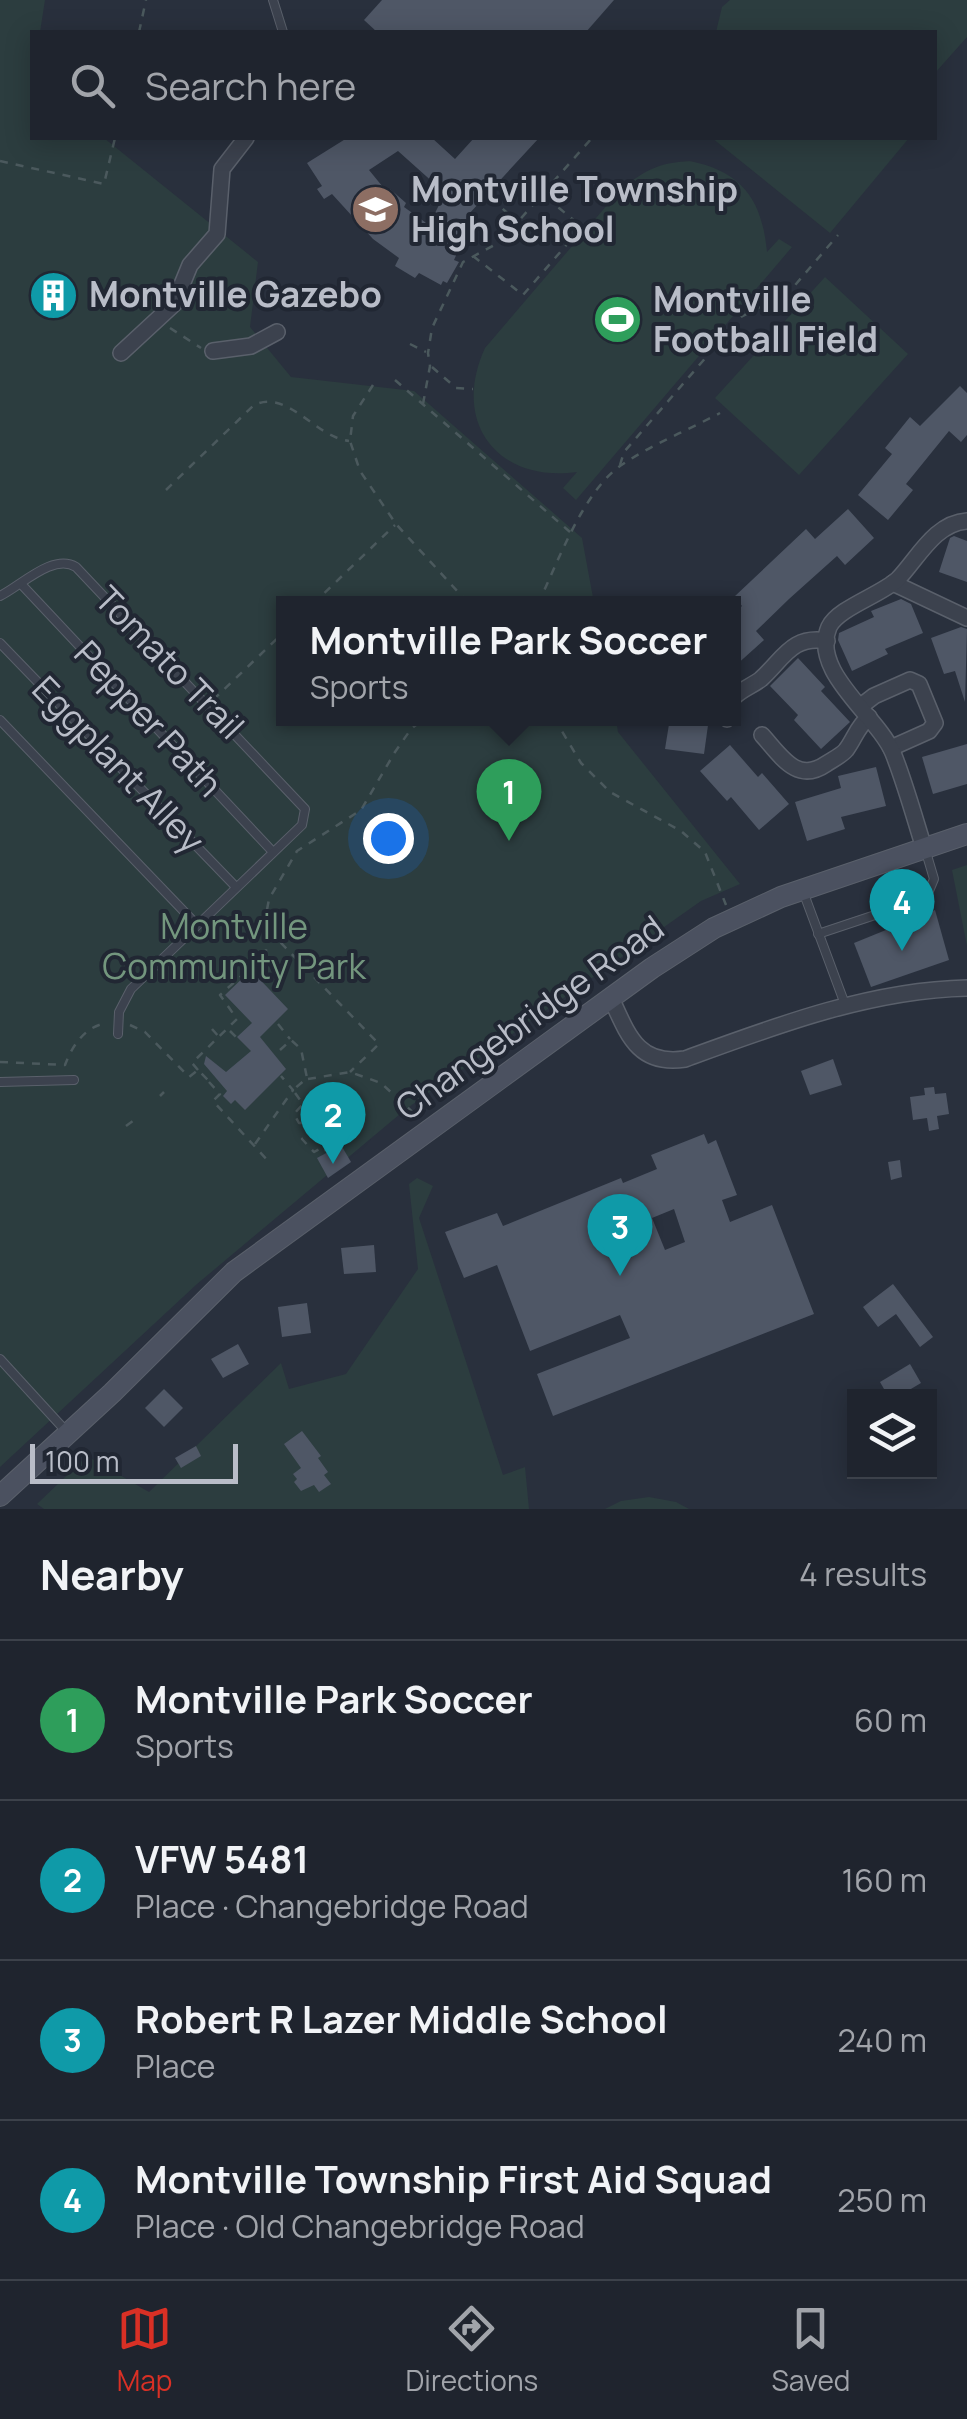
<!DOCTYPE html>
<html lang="en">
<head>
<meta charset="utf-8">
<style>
	:root { --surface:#1f242e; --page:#272c36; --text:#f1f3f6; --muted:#a1a4aa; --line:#3c414a; --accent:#d93025 }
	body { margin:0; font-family:Manrope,sans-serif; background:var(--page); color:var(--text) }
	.controls { position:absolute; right:30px; bottom:30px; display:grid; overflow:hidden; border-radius:0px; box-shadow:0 5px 25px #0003 }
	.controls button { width:90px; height:90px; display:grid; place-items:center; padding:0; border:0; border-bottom:2px solid var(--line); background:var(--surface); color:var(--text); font:50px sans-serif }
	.scale { position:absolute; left:30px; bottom:25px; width:208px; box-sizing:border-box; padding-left:10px; border:5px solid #b9bdc8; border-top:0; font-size:28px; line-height:35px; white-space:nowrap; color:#b9bdc8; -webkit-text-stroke:8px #212733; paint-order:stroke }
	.you { position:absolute; left:388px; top:838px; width:35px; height:35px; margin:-25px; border:8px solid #fff; border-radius:50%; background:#1a73e8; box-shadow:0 0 0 15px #1a73e833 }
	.badge { display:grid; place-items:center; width:65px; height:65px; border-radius:50%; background:var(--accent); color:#fff; font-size:32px; font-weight:700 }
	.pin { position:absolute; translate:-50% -82px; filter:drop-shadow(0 2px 5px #0008) }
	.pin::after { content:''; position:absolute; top:52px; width:35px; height:30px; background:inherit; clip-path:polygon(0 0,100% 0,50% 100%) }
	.popup { position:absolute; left:276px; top:596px; width:465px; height:130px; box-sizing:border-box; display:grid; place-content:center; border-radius:0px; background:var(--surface); filter:drop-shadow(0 2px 8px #0005); font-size:32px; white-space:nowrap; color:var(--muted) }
	.popup b { font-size:38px; color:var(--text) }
	.popup::after { content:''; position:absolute; left:50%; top:100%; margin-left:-20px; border:20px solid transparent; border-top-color:var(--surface) }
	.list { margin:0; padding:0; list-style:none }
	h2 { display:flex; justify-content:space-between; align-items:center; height:130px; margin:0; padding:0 40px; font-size:42px }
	h2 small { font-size:32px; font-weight:400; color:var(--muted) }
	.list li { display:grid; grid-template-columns:65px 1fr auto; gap:30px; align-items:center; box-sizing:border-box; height:160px; padding:0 40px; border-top:2px solid var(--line) }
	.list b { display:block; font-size:38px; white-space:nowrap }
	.list p { margin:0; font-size:32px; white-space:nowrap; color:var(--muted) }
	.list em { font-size:32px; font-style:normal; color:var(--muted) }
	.icon { flex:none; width:55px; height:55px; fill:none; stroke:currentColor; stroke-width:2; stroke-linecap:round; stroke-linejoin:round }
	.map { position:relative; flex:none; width:967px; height:1509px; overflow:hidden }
	.search { position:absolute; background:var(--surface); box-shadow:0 5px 25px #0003; left:30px; right:30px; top:30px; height:110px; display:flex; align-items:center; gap:25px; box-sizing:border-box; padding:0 35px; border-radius:0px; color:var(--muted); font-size:38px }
	.sheet { height:770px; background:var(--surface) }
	nav { display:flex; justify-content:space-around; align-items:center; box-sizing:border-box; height:140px; border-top:2px solid var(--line); background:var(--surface); font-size:28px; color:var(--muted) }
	nav a { display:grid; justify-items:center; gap:5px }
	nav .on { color:var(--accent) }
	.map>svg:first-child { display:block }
</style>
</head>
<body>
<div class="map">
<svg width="967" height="1509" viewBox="0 0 967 1509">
	<rect width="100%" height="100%" fill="#29303d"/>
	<g fill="#2c3d3f">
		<polygon points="0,0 45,0 40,32 32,32 32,138 104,138 258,262 250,327 291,377 414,391 582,538 594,603 284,604 284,718 616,719 618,732 740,884 701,901 406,1109 197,1284 0,1467"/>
		<polygon points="730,0 967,0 967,37 935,73 934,32 716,32 722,7"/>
		<polygon points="712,138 909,138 830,233"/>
		<path d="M 690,161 C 742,172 762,199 767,252 L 779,239 L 792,247 L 576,500 L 563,488 L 577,472 C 497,483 451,422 485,348 L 620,190 C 646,170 657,163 690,161 Z"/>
		<polygon points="825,277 908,354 799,475 715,398"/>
		<polygon points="967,865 967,946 952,870"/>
		<polygon points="417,1178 433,1186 419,1218 503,1475 525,1467 529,1509 44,1509 37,1504 87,1456 149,1492 281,1363 289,1389 346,1374 418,1269 409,1184"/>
		<polygon points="649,1497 676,1502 689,1509 605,1509 621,1501"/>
	</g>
	<g fill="#4f5766" fill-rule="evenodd">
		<polygon points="382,0 614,0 586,32 377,32 364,20"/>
		<path d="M 347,138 L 432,138 L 455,159 L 474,138 L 539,138 L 468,215 L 473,218 L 454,260 L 459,262 L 447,283 L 443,281 L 441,285 L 419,273 L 415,278 L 395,266 L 399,258 L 373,239 L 332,194 L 324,199 L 317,189 L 322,186 L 307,163 ZM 398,151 L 445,193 L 429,225 L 404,207 L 406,203 L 390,189 L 387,192 L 369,170 Z"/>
		<polygon points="57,274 76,294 51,317 33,297"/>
		<polygon points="960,386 967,393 967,435 961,442 949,431 906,484 913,490 888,520 858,495 892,454 885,448 910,417 920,426"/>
		<polygon points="848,509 874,538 845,565 837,556 789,599 756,631 764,640 734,667 734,613 742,606 734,597 806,529 815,539"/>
		<polygon points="954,536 967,541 967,582 939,572 950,538"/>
		<polygon points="901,599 911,604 923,633 885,649 888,654 852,671 838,640 839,633 874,617 871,611"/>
		<polygon points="961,627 967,629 965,702 955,671 944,674 931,638"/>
		<polygon points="798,658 825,687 821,691 850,722 821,749 794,720 798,715 770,686"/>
		<polygon points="670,718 709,718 704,754 665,749"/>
		<polygon points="967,744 967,784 933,794 922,757"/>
		<polygon points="730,745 758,777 762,773 789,804 759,830 731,797 727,801 700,771"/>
		<polygon points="876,767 886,806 841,817 845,829 807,841 795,802 841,788 838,776"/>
		<polygon points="935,910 949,960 871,987 854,943"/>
		<polygon points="251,970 288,1009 260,1037 286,1069 245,1110 235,1100 231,1104 223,1096 227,1091 204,1064 206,1056 226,1072 251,1051 237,1037 252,1023 225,995"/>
		<polygon points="833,1059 842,1085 810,1095 801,1071"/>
		<polygon points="934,1087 935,1094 946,1093 949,1114 937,1116 939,1129 929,1131 927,1118 913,1120 910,1097 925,1095 924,1088"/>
		<path d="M 704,1134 L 708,1144 L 716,1140 L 737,1195 L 722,1200 L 730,1222 L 772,1205 L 814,1314 L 553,1416 L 537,1374 L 630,1338 L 620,1315 L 530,1351 L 497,1265 L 464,1278 L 445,1232 L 497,1213 L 503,1226 L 621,1178 L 623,1183 L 657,1169 L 651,1155 ZM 674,1209 L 685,1242 L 665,1250 L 652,1218 Z"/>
		<polygon points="341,1145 351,1162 328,1178 317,1158"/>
		<polygon points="900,1160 902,1177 891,1180 888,1162"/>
		<polygon points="374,1245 376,1272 344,1274 341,1248"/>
		<polygon points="893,1284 933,1337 920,1347 896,1314 878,1327 863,1307"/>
		<polygon points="307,1303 311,1333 282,1337 278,1307"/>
		<polygon points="238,1344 249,1364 223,1378 211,1359"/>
		<polygon points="910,1364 921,1383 899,1396 888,1396 880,1382"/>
		<polygon points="164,1389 183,1408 164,1427 145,1408"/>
		<polygon points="302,1431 321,1456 318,1458 328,1472 324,1475 331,1484 319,1492 314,1485 301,1491 294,1482 297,1479 293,1474 301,1468 284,1444"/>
		<polygon points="196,1446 201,1456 181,1468 175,1458"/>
	</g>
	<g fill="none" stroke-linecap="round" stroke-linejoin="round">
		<defs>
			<g id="lane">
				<polyline points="273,0 283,32"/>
				<polyline points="22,585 273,852"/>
				<path d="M 0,596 C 22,585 53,553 76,567 L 305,809 L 302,825 L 131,989 L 119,1012 L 118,1034"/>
				<polyline points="0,643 236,887"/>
				<polyline points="0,720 197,925"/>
				<polyline points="804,894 846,1007"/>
				<polyline points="818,934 926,898 934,879 926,852"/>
				<polyline points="0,1082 74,1080"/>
				<polyline points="0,1359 65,1430"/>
			</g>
			<g id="street">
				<polyline points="213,351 251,346 277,332"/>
				<polyline points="121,353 174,304 190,265 217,234 222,169 246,138"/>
				<polyline points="893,583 967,618"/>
				<path d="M 734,697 C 742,689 752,686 761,679 C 784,658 792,635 827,641"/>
				<polyline points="861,706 874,696 910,680 919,684 935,723 929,731 891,748"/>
				<polyline points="727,719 727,718"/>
				<path d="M 762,735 C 781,756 797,784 826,764 C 832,760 842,755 846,750 C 855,738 857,727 869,717"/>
				<path d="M 924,848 C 914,816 905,783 893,753 C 877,715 810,672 829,627 C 838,608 881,595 898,579 C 918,558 935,523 967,521"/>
				<path d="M 611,998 C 628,1035 638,1066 685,1059 C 775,1026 870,990 967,988"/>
			</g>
			<polyline id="secondary" points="0,1496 112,1393 234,1272 652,968 714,928 781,897 967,834"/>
		</defs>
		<use href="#lane" stroke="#5a606b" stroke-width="10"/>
		<use href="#street" stroke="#5a606b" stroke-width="18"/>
		<use href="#secondary" stroke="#5a606b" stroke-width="22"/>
		<g stroke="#4b595d" stroke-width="2.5" stroke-dasharray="8 8" stroke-linecap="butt">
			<polyline points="139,32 146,0"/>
			<polyline points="0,161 104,184 115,138"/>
			<polyline points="491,198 516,221"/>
			<polyline points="473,256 523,295 582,227 542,194"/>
			<polyline points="170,328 201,348"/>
			<polyline points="410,344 426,352"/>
			<polyline points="432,367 456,388 473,389"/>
			<polyline points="395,380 570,532"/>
			<polyline points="373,385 353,416 350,441 360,471 396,524 469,604"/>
			<polyline points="423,404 430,366 428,353 432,328 463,262 500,242 592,138"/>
			<polyline points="620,465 624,452 741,317 790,291 838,235"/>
			<path d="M 166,490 L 254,405 C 288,389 315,437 349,441"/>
			<polyline points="313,604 395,525"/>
			<path d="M 538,604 C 558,562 584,489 623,464 C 653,444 688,430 720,413"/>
			<polyline points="213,700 284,632"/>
			<polyline points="554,718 581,763 610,792 681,831 705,852 726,905"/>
			<polyline points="266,937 279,941 379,1044 350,1072"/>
			<polyline points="278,1024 290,1039"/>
			<polyline points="130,1025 145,1032 189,1077 198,1070 208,1080 212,1077"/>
			<polyline points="212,1029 219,1037"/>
			<polyline points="230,1031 240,1041"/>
			<path d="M 280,1050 L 291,1040 L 301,1049 L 307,1078 L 293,1090 L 303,1104 L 294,1114 L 299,1123 C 310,1123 317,1118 322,1107 L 314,1099 L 303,1104"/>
			<path d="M 0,1062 L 65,1065 C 72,1046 85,1026 107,1023"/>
			<polyline points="198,1070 192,1063 237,1019 220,995 266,954 266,915 269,899 297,851 361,810 395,752 411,729 425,718"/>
			<polyline points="308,1079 350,1072 381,1083 419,1118"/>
			<polyline points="209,1082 220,1094 213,1101 270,1163"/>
			<polyline points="160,1096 164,1092"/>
			<polyline points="314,1120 321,1130 302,1139 314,1152 323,1147 326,1151"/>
			<polyline points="126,1126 133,1121"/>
			<polyline points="330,1141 321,1130 332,1120 341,1119 347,1127 347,1133 339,1143"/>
			<polyline points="255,1144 293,1090 281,1076"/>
		</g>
		<use href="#lane" stroke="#3c424e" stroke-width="8"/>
		<use href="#street" stroke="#3c424e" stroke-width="15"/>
		<use href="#secondary" stroke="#4b5160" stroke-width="20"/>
	</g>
	<defs>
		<symbol id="school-disc" viewBox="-11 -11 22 22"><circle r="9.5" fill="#8d6e63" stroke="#212733"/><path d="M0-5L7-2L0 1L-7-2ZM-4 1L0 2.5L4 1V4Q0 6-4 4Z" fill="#fff"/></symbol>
		<symbol id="building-disc" viewBox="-11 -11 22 22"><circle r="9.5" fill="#0f9aa8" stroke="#212733"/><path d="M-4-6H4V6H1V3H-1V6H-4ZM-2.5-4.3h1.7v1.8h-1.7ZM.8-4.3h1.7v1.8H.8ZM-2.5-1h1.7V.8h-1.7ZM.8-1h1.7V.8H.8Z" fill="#fff"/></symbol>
		<symbol id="stadium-disc" viewBox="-11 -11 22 22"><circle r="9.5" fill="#2e9e5b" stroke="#212733"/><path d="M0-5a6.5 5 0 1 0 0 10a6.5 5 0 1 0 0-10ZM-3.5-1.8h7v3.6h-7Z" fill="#fff"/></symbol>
	</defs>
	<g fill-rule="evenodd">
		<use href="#school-disc" x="348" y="182" width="55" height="55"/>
		<use href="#building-disc" x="26" y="268" width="55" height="55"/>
		<use href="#stadium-disc" x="590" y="292" width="55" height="55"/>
	</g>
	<g text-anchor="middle" stroke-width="8" stroke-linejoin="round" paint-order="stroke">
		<g font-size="35" font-weight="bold" fill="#b9bdc8" stroke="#212733" text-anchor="start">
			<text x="411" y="202">Montville Township<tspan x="411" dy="40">High School</tspan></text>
			<text x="89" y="307">Montville Gazebo</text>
			<text x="653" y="312">Montville<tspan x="653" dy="40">Football Field</tspan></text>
		</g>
		<g font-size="35" fill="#b9bdc8" stroke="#212733">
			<text transform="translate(169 663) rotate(46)" y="12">Tomato Trail</text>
			<text transform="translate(148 719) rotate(47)" y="12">Pepper Path</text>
			<text transform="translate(118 765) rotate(46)" y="12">Eggplant Alley</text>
			<text transform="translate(530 1018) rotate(-36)" y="12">Changebridge Road</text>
		</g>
		<g font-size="35" fill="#73967e" stroke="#212733">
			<text x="234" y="939">Montville<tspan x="234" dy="40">Community Park</tspan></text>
		</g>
	</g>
</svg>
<div class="controls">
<button><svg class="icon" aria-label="layers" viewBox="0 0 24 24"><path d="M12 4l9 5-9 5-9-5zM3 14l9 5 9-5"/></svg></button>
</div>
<div class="scale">100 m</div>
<div class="you"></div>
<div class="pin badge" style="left:509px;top:841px;background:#2e9e5b">1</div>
<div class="popup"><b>Montville Park Soccer</b>Sports</div>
<div class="pin badge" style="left:333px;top:1164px;background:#0f9aa8">2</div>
<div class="pin badge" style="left:620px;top:1276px;background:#0f9aa8">3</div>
<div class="pin badge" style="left:902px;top:951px;background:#0f9aa8">4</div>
<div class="search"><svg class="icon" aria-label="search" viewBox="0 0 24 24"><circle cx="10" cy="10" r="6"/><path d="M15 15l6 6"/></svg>Search here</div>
</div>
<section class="sheet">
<h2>Nearby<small>4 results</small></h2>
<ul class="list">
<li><span class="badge" style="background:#2e9e5b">1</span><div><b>Montville Park Soccer</b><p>Sports</p></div><em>60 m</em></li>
<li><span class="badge" style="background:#0f9aa8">2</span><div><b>VFW 5481</b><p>Place · Changebridge Road</p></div><em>160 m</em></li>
<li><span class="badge" style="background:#0f9aa8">3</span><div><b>Robert R Lazer Middle School</b><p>Place</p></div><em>240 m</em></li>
<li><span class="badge" style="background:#0f9aa8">4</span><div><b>Montville Township First Aid Squad</b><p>Place · Old Changebridge Road</p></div><em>250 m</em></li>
</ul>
</section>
<nav>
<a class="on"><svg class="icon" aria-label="map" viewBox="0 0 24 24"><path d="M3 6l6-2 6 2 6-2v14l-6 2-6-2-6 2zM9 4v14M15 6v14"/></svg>Map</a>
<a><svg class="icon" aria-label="directions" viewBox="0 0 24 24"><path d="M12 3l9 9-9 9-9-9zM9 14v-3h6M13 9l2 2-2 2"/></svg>Directions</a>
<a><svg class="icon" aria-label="saved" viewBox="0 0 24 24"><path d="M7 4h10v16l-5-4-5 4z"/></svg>Saved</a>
</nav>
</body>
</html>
